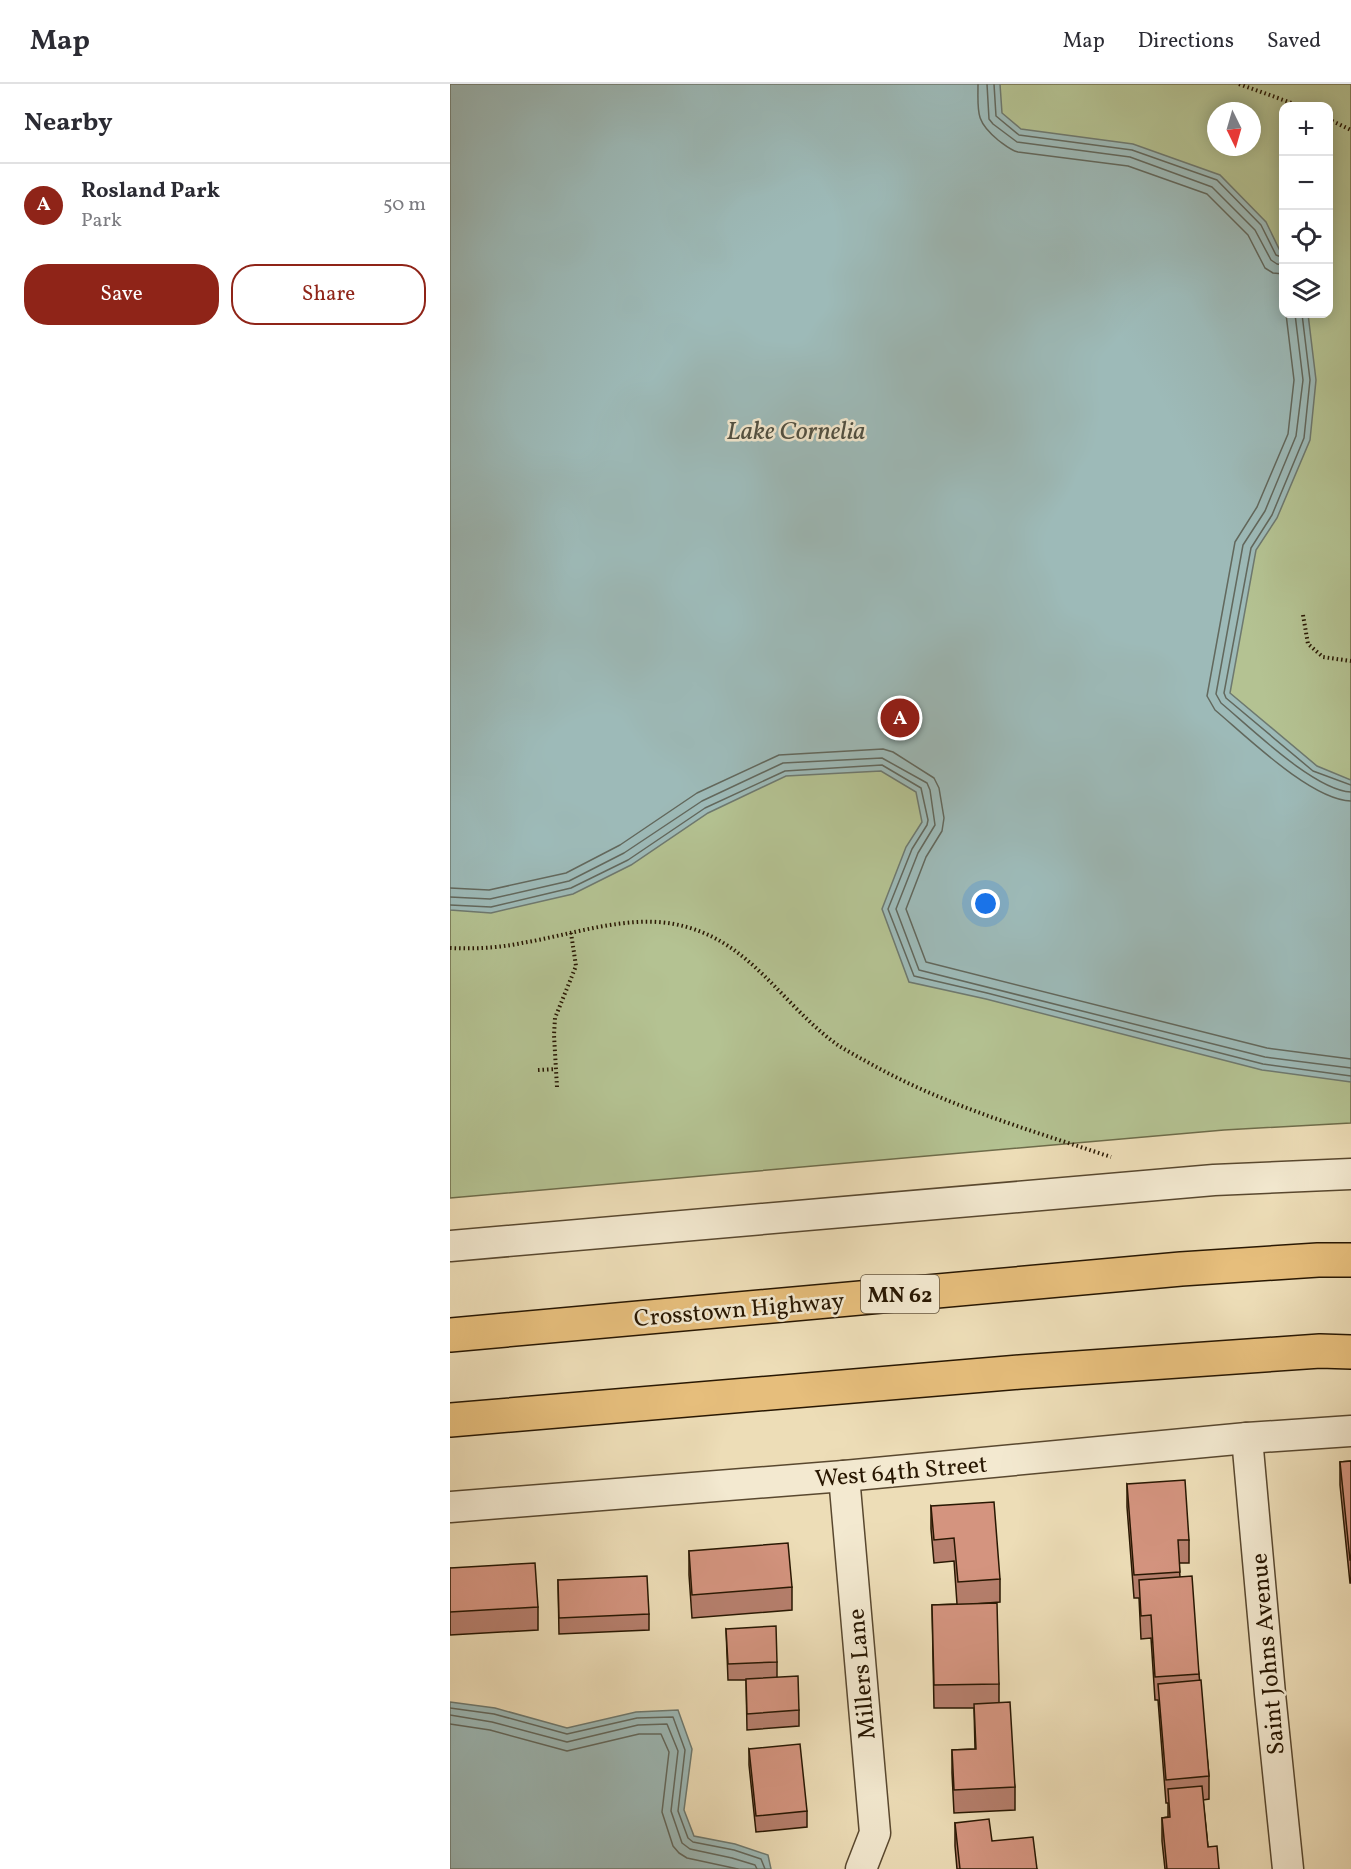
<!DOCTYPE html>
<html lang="en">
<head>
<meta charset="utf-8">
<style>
	:root { --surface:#fff; --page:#f7f7f7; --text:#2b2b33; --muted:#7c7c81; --line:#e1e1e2; --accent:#8f2418 }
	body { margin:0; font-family:Vollkorn,serif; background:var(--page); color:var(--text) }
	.controls { position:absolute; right:18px; top:18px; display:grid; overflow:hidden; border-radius:12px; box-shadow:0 3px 15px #0003 }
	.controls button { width:54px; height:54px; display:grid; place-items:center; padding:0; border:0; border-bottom:2px solid var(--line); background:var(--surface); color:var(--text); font:30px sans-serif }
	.compass { position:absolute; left:757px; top:18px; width:54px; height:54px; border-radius:50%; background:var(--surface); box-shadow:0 3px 15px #0003; rotate:175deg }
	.you { position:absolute; left:536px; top:820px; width:21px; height:21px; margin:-15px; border:4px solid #fff; border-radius:50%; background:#1a73e8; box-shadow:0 0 0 9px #1a73e833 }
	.badge { display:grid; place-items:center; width:39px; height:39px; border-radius:50%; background:var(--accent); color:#fff; font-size:20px; font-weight:700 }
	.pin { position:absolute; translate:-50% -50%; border:3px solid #fff; box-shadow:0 2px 6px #0006 }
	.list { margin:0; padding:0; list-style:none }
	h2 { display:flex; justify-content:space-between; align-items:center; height:78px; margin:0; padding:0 24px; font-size:26px }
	h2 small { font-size:20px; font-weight:400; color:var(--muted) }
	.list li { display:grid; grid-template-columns:39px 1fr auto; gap:18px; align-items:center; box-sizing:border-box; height:84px; padding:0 24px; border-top:2px solid var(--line) }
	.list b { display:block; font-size:22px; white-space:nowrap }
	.list p { margin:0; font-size:20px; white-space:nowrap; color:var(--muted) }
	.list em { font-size:20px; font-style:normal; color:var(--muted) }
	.actions { display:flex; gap:12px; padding:18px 24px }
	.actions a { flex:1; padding:14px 0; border:2px solid var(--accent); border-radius:24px; text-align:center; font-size:21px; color:var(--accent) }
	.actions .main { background:var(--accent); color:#fff }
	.icon { flex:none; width:33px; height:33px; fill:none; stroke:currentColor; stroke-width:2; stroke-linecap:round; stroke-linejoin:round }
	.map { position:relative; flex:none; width:901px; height:1785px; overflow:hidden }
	header { display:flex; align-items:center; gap:36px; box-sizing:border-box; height:84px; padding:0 30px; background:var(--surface); border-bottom:2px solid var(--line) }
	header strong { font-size:28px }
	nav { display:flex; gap:33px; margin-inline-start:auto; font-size:21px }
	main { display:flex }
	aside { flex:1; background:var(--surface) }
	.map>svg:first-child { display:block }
</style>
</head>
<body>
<header>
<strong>Map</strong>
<nav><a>Map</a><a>Directions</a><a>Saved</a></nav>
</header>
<main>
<aside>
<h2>Nearby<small></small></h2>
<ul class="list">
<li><span class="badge">A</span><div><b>Rosland Park</b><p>Park</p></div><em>50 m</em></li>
</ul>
<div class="actions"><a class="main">Save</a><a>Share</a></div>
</aside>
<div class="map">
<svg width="901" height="1785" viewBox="0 0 901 1785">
	<rect width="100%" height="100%" fill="#edddb7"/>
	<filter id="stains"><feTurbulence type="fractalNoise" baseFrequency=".00333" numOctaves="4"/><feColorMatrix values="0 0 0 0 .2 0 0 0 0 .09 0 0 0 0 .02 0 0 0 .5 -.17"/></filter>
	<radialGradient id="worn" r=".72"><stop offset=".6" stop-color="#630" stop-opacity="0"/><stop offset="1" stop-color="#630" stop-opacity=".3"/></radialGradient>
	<path fill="#b4c292" stroke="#6e6c4a" stroke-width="1.5" fill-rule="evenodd" d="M 0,0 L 901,0 L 901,1039 L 774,1046 L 0,1114 ZM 834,22 L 878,22 L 878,230 L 834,230 ZM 766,27 L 802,27 L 802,63 L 766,63 Z"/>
	<g fill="#9dbab8" stroke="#6e796f" stroke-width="1.5">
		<polygon points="0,0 550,0 552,29 571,45 683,60 770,91 816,138 833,173 834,230 858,230 866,296 860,356 827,434 806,466 780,609 867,682 901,696 901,998 812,986 536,915 459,898 432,825 456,763 472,738 466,708 431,687 336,692 258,729 181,781 123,810 41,829 0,826"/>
		<polygon points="0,1618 45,1624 117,1644 186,1628 228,1626 242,1665 234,1726 244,1752 285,1760 318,1771 321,1785 0,1785"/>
	</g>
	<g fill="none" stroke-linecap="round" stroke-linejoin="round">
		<g stroke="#62685d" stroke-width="1.5">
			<path d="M 528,0 C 528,28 525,37 548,56 C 555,61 560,66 568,68 L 678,82 L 757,110 L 798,151 L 815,184 L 823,189 L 834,190"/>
			<polyline points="537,0 539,35 543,40 567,58 680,73 762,103 805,146 821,176 827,180 834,181"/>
			<polyline points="544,0 546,32 569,51 682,66 767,96 811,141 826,171 834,174"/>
			<path d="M 836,230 L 844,296 L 838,350 L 807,423 L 785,458 L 757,612 L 765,626 C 796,652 861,716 901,717"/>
			<path d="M 845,230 L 853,296 L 846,352 L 815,427 L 793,461 L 766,610 L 771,619 C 801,644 864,706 901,708"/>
			<polyline points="852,230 860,296 854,354 822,431 801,464 774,609 776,614 863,687 901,701"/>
			<polyline points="0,804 39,806 116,789 170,761 247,709 329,671 433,665 443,668 484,694 489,704 494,734 492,747 476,773 456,825 476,878 817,964 901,975"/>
			<polyline points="0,813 40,815 119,797 174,769 252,717 333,679 432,674 477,699 480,706 485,741 468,769 446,825 469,886 815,973 901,984"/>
			<polyline points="0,821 41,823 121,804 178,776 255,724 335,687 432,681 471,704 478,736 477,741 462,765 438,825 464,892 537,909 813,980 901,992"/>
			<polyline points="0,1624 44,1630 117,1650 187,1634 223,1633 235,1666 228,1727 238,1754 243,1758 284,1766 311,1775 315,1785"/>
			<polyline points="0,1631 42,1638 117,1658 188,1641 217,1640 228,1667 221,1727 232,1759 240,1765 282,1774 305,1781 307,1785"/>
			<polyline points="0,1640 40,1646 117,1667 189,1650 211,1650 219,1668 212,1728 223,1762 229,1769 237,1774 288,1785"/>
		</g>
		<defs>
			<g id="minor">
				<polyline points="0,1162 764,1096 901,1090"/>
				<polyline points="797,1354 820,1610 838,1785"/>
				<polyline points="394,1392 425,1749 411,1785"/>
				<polyline points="0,1423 394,1392 797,1354 901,1347"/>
			</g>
			<g id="motorway">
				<polyline points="0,1251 731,1185 868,1176 901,1176"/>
				<polyline points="0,1336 570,1288 870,1267 901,1268"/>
			</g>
		</defs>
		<use href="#minor" stroke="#59482f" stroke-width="33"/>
		<use href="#motorway" stroke="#281702" stroke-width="36"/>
		<g stroke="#281702" stroke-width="4" stroke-dasharray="1.5 3" stroke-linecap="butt">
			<polyline points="789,0 850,22"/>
			<polyline points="878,35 901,46"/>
			<polyline points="853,531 858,560 873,573 901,577"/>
			<path d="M 0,864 C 25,865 48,864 72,859 C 120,851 176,831 224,840 C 300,854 330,920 389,962 C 399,968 410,974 421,980 C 496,1022 580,1046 661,1073"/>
			<polyline points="88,986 106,985"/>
			<polyline points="107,1003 104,951 105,934 126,882 121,849"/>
		</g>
		<use href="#minor" stroke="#f3e9d0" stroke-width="30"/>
		<use href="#motorway" stroke="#e6be7c" stroke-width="33"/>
	</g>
	<g fill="#b67f6d" stroke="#281702" stroke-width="1.5">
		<polygon points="901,1377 901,1499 900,1499 890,1401 890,1378"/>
		<polygon points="677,1400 739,1456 739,1479 729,1479 730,1493 749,1590 759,1692 759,1715 753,1716 758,1763 769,1785 715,1785 712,1757 712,1734 718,1733 718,1719 716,1719 708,1616 705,1616 701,1554 691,1555 689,1514 684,1514 677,1423"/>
		<polygon points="481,1422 550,1495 550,1518 525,1520 549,1600 549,1618 565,1703 565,1726 504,1729 502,1689 502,1666 525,1665 524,1624 484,1624 482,1521 507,1520 504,1477 484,1479 481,1445"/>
		<polygon points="239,1467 342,1503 342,1526 242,1534 239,1491"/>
		<polygon points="0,1484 88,1523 88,1546 0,1551"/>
		<polygon points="108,1496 199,1530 199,1546 109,1550"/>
		<polygon points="276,1545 327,1578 327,1593 349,1626 349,1642 297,1646 296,1596 278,1596"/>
		<polygon points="299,1665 357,1727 357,1743 306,1748 299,1681"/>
		<polygon points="505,1739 542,1757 587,1785 507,1785 505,1762"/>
	</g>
	<g fill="#d4947f" stroke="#281702" stroke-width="1.5">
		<polygon points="901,1377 901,1476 900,1476 890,1378"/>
		<polygon points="735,1396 739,1456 728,1456 730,1488 684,1491 677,1400"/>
		<polygon points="544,1418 550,1495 508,1498 504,1454 484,1456 481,1422"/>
		<polygon points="338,1459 342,1503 242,1511 239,1467"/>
		<polygon points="85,1479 88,1523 0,1528 0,1484"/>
		<polygon points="197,1492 199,1530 109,1534 108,1496"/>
		<polygon points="742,1492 749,1590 705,1593 701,1531 691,1532 689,1496"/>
		<polygon points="547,1519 549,1600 484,1601 482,1521"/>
		<polygon points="326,1542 327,1578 278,1580 276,1545"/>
		<polygon points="348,1592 349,1626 297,1630 296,1595"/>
		<polygon points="751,1596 759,1692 716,1696 708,1600"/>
		<polygon points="560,1618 565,1703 504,1706 502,1666 526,1665 524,1620"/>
		<polygon points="350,1660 357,1727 306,1732 299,1665"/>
		<polygon points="752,1702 758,1763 767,1762 769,1785 717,1785 712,1734 720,1733 718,1705"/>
		<polygon points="539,1735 542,1757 583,1753 587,1785 510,1785 505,1739"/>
	</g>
	<g text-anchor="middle" stroke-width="5" stroke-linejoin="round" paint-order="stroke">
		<rect fill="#f3e9d0" stroke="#655640" stroke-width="1.5" x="411" y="1191" width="78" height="38" rx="4.5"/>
		<g font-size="22" font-weight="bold" fill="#281702">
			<text x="450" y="1218">MN 62</text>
		</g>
		<g font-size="24" fill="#281702" stroke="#f3e9d0">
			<text transform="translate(289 1225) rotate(-5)" y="8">Crosstown Highway</text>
			<text transform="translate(451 1387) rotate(-5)" y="8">West 64th Street</text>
			<text transform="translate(817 1570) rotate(-95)" y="8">Saint Johns Avenue</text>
			<text transform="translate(411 1590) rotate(-95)" y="8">Millers Lane</text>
		</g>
		<g font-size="26" font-style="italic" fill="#515042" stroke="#f3e9d0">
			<text x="346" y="355">Lake Cornelia</text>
		</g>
	</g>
	<rect width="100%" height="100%" filter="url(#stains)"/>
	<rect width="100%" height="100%" fill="url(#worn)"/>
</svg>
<div class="controls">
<button>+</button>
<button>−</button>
<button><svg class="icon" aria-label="locate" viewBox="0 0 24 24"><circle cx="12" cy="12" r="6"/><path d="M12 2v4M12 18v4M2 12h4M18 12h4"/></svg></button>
<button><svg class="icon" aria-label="layers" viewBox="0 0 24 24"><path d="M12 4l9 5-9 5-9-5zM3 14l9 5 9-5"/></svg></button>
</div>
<svg class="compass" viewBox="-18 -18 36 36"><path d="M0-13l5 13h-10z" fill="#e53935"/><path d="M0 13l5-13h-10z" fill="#7c7c81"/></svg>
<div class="you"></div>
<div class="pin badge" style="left:450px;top:634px">A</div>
</div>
</main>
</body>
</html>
